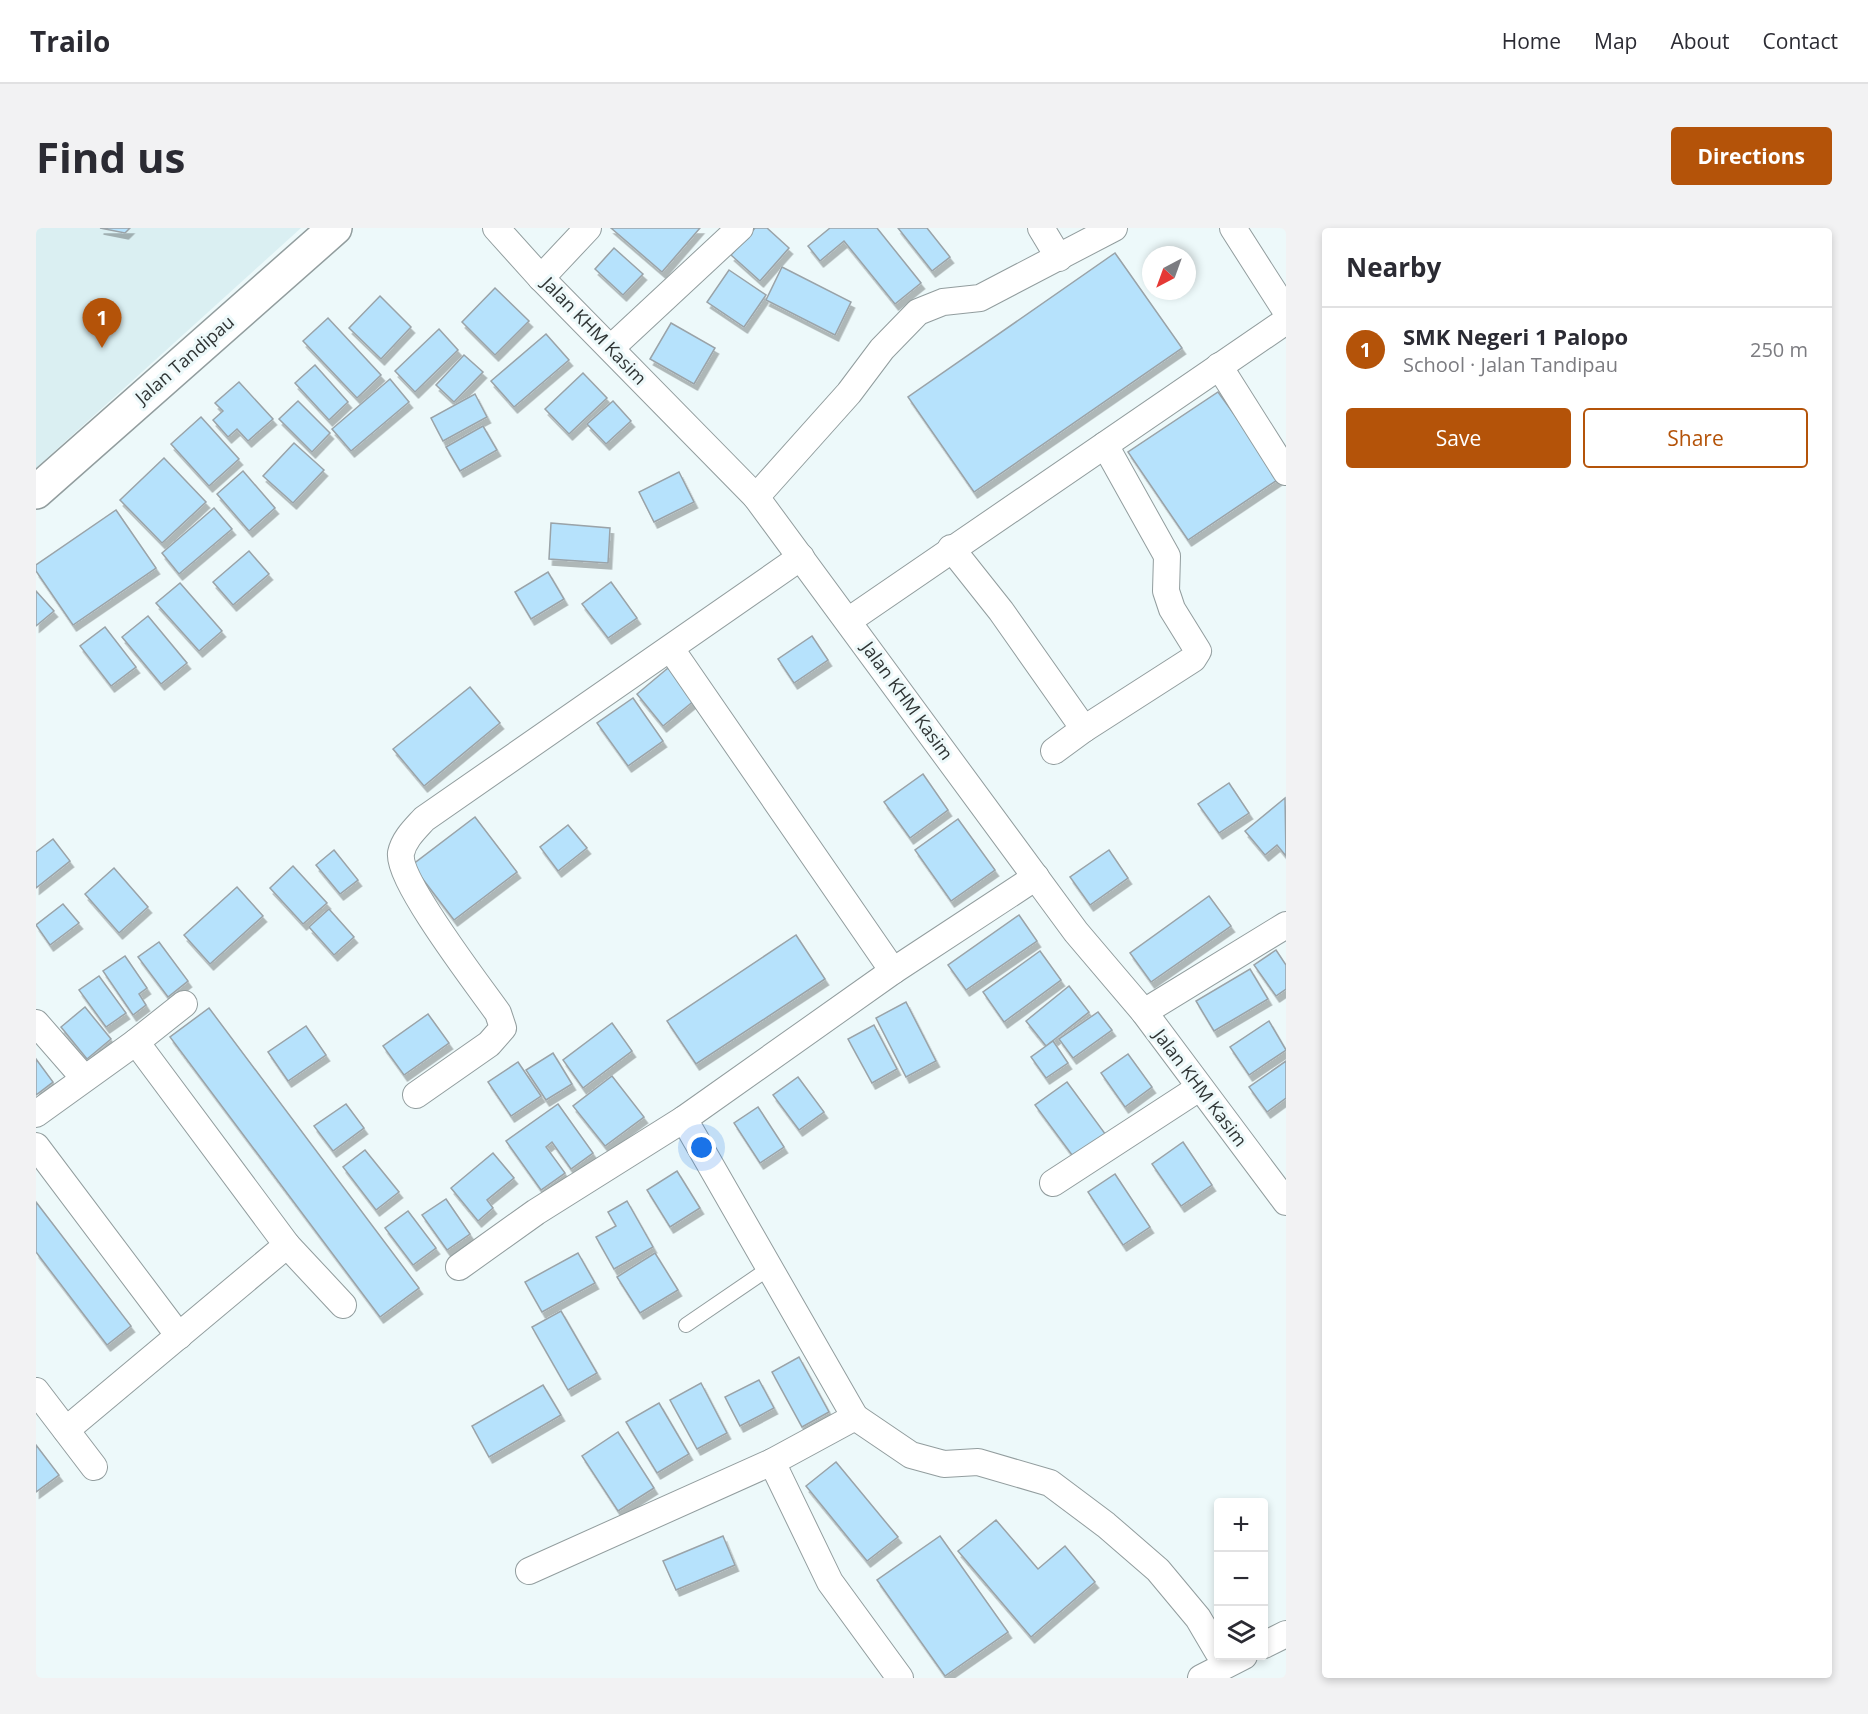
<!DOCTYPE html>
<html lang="en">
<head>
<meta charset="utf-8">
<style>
	:root { --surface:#fff; --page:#f2f2f3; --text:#2b2b33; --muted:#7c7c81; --line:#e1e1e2; --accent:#b45309 }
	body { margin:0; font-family:"Open Sans",sans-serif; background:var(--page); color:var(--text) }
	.controls { position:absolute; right:18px; bottom:18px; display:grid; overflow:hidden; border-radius:6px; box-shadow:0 3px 9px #0003 }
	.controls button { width:54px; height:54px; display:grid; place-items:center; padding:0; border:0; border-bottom:2px solid var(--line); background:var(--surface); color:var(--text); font:30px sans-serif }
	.compass { position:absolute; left:1106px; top:18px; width:54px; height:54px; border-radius:50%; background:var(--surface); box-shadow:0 3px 9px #0003; rotate:221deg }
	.you { position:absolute; left:666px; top:920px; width:21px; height:21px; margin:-15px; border:4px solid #fff; border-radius:50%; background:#1a73e8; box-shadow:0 0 0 9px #1a73e833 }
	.badge { display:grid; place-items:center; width:39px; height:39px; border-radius:50%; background:var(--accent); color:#fff; font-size:20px; font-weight:700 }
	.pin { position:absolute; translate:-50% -50px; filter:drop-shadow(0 2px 3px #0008) }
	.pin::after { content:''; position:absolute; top:32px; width:21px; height:18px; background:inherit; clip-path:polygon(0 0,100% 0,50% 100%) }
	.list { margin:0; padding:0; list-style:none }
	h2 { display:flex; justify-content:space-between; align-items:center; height:78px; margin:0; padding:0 24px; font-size:26px }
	h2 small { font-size:20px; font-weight:400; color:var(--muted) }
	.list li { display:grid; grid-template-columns:39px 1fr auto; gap:18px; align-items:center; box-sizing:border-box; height:84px; padding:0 24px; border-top:2px solid var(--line) }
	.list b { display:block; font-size:22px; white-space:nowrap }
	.list p { margin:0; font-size:20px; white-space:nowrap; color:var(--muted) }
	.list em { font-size:20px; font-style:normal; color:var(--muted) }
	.actions { display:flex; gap:12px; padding:18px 24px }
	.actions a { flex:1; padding:14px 0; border:2px solid var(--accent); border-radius:6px; text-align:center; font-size:21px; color:var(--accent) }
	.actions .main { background:var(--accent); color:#fff }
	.icon { flex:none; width:33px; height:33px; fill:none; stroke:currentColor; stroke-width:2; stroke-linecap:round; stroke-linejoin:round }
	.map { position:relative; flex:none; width:1250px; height:1450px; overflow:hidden; border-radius:6px }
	header { display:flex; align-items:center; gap:36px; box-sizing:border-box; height:84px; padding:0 30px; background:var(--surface); border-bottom:2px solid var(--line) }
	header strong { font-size:28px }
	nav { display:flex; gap:33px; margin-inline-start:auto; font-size:21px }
	.intro { display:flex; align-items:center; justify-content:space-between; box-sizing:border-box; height:144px; padding:0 36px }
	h1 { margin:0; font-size:42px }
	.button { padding:15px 27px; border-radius:6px; background:var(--accent); color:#fff; font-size:21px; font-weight:700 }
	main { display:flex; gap:36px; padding:0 36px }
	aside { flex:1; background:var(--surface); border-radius:6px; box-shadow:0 3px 9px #0003 }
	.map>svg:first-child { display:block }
</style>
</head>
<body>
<header>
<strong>Trailo</strong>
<nav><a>Home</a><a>Map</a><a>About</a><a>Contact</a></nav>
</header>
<div class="intro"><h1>Find us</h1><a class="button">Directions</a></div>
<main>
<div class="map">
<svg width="1250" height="1450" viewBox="0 0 1250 1450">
	<defs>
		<filter id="shadow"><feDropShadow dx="3.5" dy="6" stdDeviation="0" flood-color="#0004"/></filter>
	</defs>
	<rect width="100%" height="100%" fill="#edf9fa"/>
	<polygon fill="#daeff2" points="0,0 265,0 0,240"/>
	<g fill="#b6e2fc" stroke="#9aa3a8" stroke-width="1.5" filter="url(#shadow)">
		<polygon points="64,0 94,0 89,5"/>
		<polygon points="575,0 664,0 626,44"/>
		<polygon points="719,0 731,0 753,20 724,53 695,27"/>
		<polygon points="794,0 841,0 885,55 859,76 808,13 784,33 772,18"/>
		<polygon points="862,0 891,0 914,29 896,43"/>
		<polygon points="578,20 607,46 587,67 559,41"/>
		<polygon points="1079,25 1146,120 938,264 872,169"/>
		<polygon points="746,39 815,74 799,107 730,72"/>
		<polygon points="693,42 730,67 708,99 671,74"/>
		<polygon points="459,60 493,93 459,127 426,94"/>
		<polygon points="344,68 375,99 345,131 313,100"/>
		<polygon points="292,90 345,147 321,170 267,113"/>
		<polygon points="635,95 679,120 658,156 614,131"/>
		<polygon points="403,101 422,122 379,164 359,143"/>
		<polygon points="510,106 533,132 478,179 455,153"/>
		<polygon points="428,127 447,144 418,174 400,157"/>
		<polygon points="279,137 312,174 293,192 259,155"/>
		<polygon points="547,145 571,170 533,206 509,181"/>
		<polygon points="354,151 373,174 315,223 296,201"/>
		<polygon points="203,154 237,191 212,213 201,201 192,209 177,192 187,183 179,175"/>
		<polygon points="1182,164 1244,250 1152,312 1092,224"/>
		<polygon points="439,166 451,189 407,213 395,190"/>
		<polygon points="262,173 294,205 276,224 243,191"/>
		<polygon points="577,173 595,193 570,216 551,196"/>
		<polygon points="165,189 203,231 173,258 135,216"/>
		<polygon points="447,198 461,222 424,243 410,219"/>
		<polygon points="258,215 288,242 257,275 227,248"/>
		<polygon points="128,230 170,274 126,315 84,272"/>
		<polygon points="207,243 239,280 213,303 181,266"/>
		<polygon points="643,244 658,274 618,294 603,264"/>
		<polygon points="178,280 196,301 143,346 126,325"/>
		<polygon points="80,282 120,340 37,397 0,343 0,337"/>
		<polygon points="515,295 574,300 572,335 513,331"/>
		<polygon points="213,323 233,346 197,377 177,354"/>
		<polygon points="512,344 528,371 495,391 479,364"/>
		<polygon points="575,354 601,390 572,410 546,376"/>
		<polygon points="144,355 186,403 163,423 120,375"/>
		<polygon points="0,363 18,383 0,398"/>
		<polygon points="112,388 151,435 125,456 86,409"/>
		<polygon points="69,399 100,439 75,458 44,418"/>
		<polygon points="776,408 792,432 758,455 742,431"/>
		<polygon points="632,440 659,472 627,498 601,466"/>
		<polygon points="434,459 464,495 388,558 357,521"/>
		<polygon points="597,470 627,513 592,538 561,495"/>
		<polygon points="887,546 912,582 874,610 848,574"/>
		<polygon points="1193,555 1213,585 1183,605 1162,576"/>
		<polygon points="1249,570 1250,628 1241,617 1229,627 1209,603"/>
		<polygon points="439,589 481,644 418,692 376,637"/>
		<polygon points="922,591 959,642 915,673 879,622"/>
		<polygon points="532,597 551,620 522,643 504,619"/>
		<polygon points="17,611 34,633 0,660 0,624"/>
		<polygon points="298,622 322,652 304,666 280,637"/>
		<polygon points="1073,622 1092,650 1054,677 1034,649"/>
		<polygon points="257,638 291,675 267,696 234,660"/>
		<polygon points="78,640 112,679 83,705 49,666"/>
		<polygon points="201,659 227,688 174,736 148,707"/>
		<polygon points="1173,668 1195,698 1115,754 1094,725"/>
		<polygon points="27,676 43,695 14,717 0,697"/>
		<polygon points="293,681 318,709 298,727 273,699"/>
		<polygon points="983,687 1001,713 930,762 912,737"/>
		<polygon points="760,707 789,751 660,836 631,793"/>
		<polygon points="123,714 152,753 132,769 102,729"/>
		<polygon points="1240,722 1250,737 1250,761 1240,768 1218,737"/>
		<polygon points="1004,723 1025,752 968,794 947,764"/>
		<polygon points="89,728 111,760 103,766 110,777 97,787 67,743"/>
		<polygon points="1214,741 1232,771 1178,803 1160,773"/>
		<polygon points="63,748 90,785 70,799 43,762"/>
		<polygon points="1033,758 1053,784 1010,818 990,793"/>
		<polygon points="870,774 900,833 870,849 840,790"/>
		<polygon points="49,779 75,811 51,831 25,799"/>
		<polygon points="173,780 383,1060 344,1089 134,809"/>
		<polygon points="1062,784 1076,802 1037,830 1023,811"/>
		<polygon points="392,786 413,815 368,847 347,818"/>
		<polygon points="1233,793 1250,822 1213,847 1194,819"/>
		<polygon points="576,795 596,823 547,860 527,832"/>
		<polygon points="838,797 861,841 836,855 812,811"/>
		<polygon points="270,798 290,827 252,853 232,824"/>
		<polygon points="1017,813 1032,835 1010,850 995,829"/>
		<polygon points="517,825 536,856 510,872 490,842"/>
		<polygon points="1092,826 1116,859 1089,879 1065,845"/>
		<polygon points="0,831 17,854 0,867"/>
		<polygon points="1250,833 1250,870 1231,884 1213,859"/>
		<polygon points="482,834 505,868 475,888 452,854"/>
		<polygon points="576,848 608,889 569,918 537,878"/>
		<polygon points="762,849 788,884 763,902 737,867"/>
		<polygon points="1031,854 1070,907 1039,931 999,877"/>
		<polygon points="310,876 328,900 297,923 278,898"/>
		<polygon points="522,876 557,925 535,941 516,914 510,919 529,945 505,962 470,913"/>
		<polygon points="722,879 748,919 724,935 698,895"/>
		<polygon points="1147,914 1176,957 1145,978 1116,936"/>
		<polygon points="329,922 363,964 340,982 307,939"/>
		<polygon points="457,925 478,950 451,972 457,980 442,993 415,960"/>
		<polygon points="641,943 664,980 634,999 611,962"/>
		<polygon points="1079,946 1114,999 1087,1017 1052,964"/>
		<polygon points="410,971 434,1006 411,1022 386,987"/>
		<polygon points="591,973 617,1019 578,1041 560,1009 580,998 572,984"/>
		<polygon points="0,974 95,1098 71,1117 0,1024"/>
		<polygon points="372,983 400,1020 377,1037 349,1000"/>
		<polygon points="542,1025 559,1055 506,1084 489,1054"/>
		<polygon points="619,1025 642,1062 604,1085 581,1049"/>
		<polygon points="525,1083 561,1145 532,1162 496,1099"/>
		<polygon points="763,1129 793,1184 766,1199 736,1144"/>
		<polygon points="723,1152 738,1180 704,1198 689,1169"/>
		<polygon points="665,1155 691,1205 661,1221 634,1172"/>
		<polygon points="507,1157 525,1187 453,1229 436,1198"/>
		<polygon points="623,1175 653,1226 621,1245 590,1194"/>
		<polygon points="582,1204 618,1260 582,1283 546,1228"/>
		<polygon points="0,1217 23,1247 0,1264"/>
		<polygon points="800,1234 862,1309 831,1333 770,1258"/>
		<polygon points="960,1292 1002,1341 1029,1318 1059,1354 995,1409 922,1323"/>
		<polygon points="687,1308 699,1337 640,1362 627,1333"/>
		<polygon points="904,1308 972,1404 909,1448 841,1352"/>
	</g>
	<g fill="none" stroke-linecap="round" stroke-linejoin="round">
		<defs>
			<polyline id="service" points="650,1097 735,1039"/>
			<g id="minor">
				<polyline points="460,0 505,50 720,269 1040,704 1108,784 1250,974"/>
				<polyline points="1005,0 1023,30"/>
				<polyline points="1197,0 1250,83"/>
				<polyline points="505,50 552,0"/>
				<polyline points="575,120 704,0"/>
				<polyline points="1183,138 1250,244"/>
				<polyline points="720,269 813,165 846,121 882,84 907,74 944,70 1078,0"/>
				<polyline points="915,320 965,383 1048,501 1018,523"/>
				<polyline points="812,393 1250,93"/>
				<polyline points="635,421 857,743"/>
				<polyline points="1048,501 1157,431 1162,423 1136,381 1130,363 1131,328 1069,217"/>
				<polyline points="1108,784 1250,697"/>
				<polyline points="0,795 48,850"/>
				<polyline points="100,814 148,776"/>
				<path d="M 380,867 L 453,816 L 467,800 L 462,785 C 443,758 361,652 365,625 C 368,611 379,601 388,591 L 765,329"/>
				<polyline points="0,886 100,814 251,1017 30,1202"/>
				<polyline points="0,918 143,1108"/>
				<polyline points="1017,955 1163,860"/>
				<polyline points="251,1017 307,1077"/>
				<polyline points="423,1039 500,984 648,891"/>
				<polyline points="0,1163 58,1239"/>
				<polyline points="819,1189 875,1227 908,1236 942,1234 1014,1255 1070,1297 1122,1342 1162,1390 1182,1424"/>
				<polyline points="493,1343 736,1234"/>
				<polyline points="1228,1417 1250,1406"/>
				<polyline points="864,1450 794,1354 736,1234 819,1189 648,891 857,743 1000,649"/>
				<polyline points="1165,1450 1208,1428"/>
			</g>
			<polyline id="tertiary" points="0,264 299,0"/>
		</defs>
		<use href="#service" stroke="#929d9e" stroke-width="16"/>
		<use href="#minor" stroke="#929d9e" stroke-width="28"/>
		<use href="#tertiary" stroke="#929d9e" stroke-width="36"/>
		<use href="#service" stroke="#fff" stroke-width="14"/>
		<use href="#minor" stroke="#fff" stroke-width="26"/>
		<use href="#tertiary" stroke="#fff" stroke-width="33"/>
	</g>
	<g text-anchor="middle" stroke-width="6" stroke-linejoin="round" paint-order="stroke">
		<g font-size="18" fill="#2f3434" stroke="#edf9fa">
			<text transform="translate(558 103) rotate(46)" y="6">Jalan KHM Kasim</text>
			<text transform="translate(149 132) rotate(-41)" y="6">Jalan Tandipau</text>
			<text transform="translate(871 473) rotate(54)" y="6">Jalan KHM Kasim</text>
			<text transform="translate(1164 860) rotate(53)" y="6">Jalan KHM Kasim</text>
		</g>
	</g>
</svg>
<div class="controls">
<button>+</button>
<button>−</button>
<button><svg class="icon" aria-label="layers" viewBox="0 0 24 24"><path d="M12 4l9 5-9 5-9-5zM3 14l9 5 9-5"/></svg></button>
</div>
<svg class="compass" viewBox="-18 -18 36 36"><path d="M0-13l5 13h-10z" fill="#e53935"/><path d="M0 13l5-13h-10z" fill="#7c7c81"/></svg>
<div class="you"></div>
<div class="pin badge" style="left:66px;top:120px">1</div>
</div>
<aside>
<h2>Nearby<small></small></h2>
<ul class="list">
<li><span class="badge">1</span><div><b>SMK Negeri 1 Palopo</b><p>School · Jalan Tandipau</p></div><em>250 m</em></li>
</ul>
<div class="actions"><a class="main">Save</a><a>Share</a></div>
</aside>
</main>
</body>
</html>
